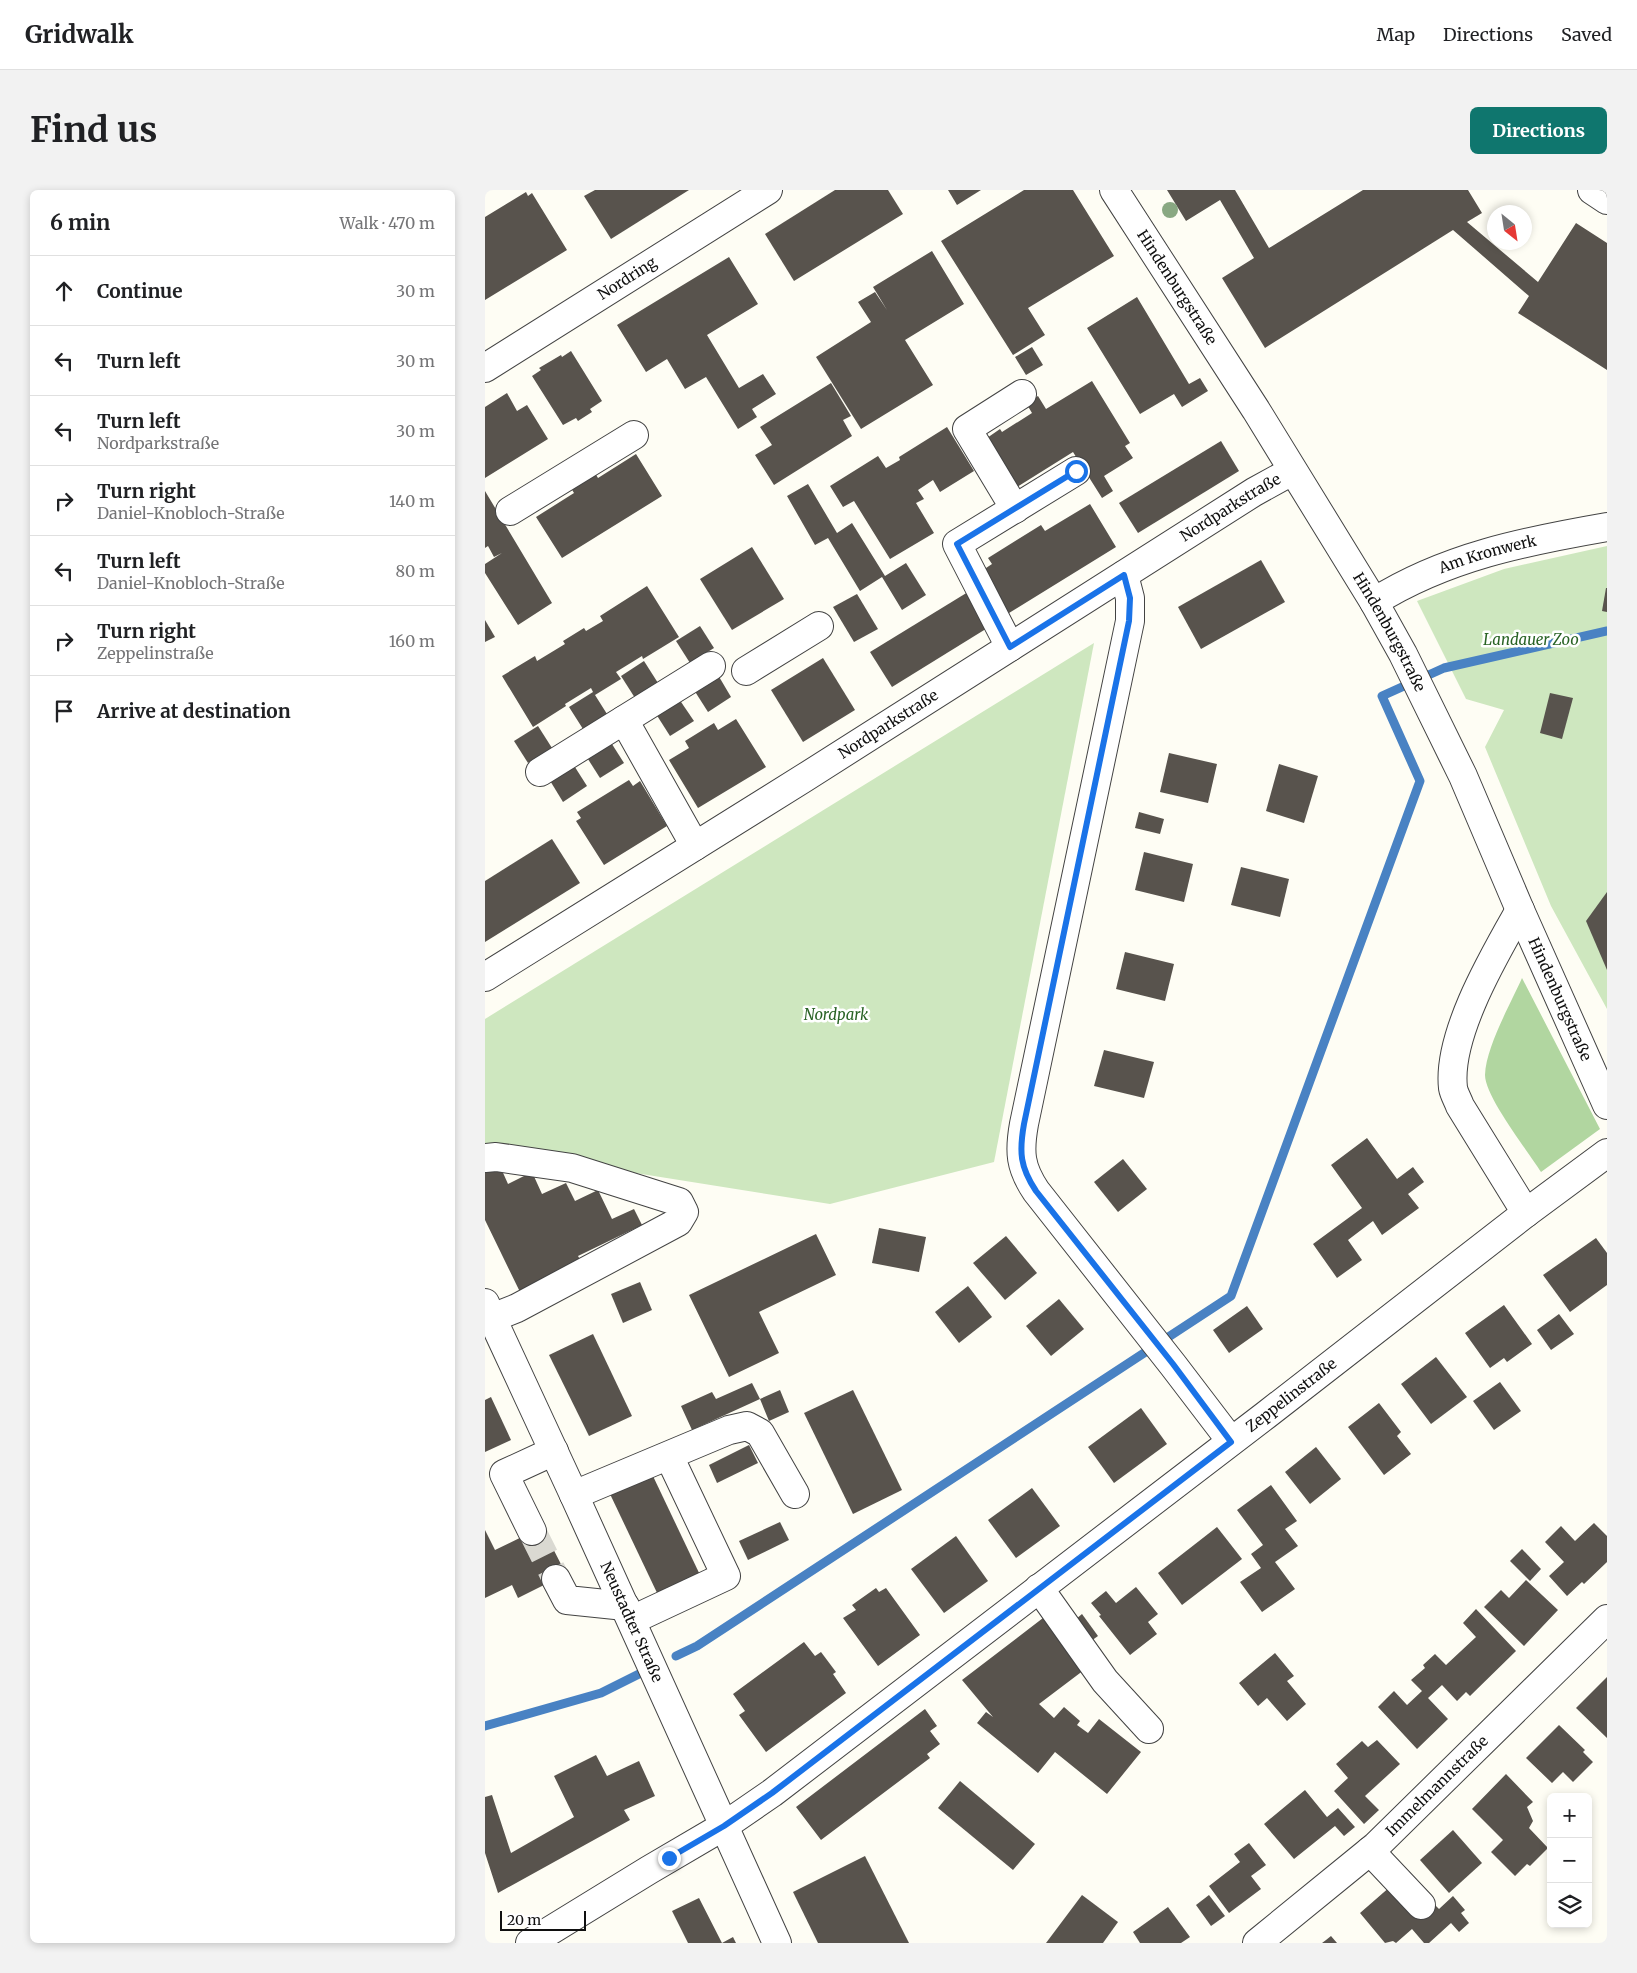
<!DOCTYPE html>
<html lang="en">
<head>
<meta charset="utf-8">
<style>
	:root { --surface:#fff; --page:#f2f2f2; --text:#202124; --muted:#757577; --line:#e0e0e0; --accent:#0f766e }
	body { margin:0; font-family:Merriweather,serif; background:var(--page); color:var(--text) }
	.controls { position:absolute; right:15px; bottom:15px; display:grid; overflow:hidden; border-radius:8px; box-shadow:0 2px 8px #0003 }
	.controls button { width:45px; height:45px; display:grid; place-items:center; padding:0; border:0; border-bottom:1px solid var(--line); background:var(--surface); color:var(--text); font:25px sans-serif }
	.compass { position:absolute; left:1002px; top:15px; width:45px; height:45px; border-radius:50%; background:var(--surface); box-shadow:0 2px 8px #0003; rotate:150deg }
	.scale { position:absolute; left:15px; bottom:12px; width:86px; box-sizing:border-box; padding-left:5px; border:2px solid #101010; border-top:0; font-size:14px; line-height:18px; white-space:nowrap; color:#101010; -webkit-text-stroke:4px #fff; paint-order:stroke }
	.stop { position:absolute; width:15px; height:15px; margin:-11px; border:4px solid #1a73e8; border-radius:50%; background:#fff }
	.stop.end { background:#1a73e8; border-color:#fff; box-shadow:0 1px 5px #0008 }
	.list { margin:0; padding:0; list-style:none }
	h2 { display:flex; justify-content:space-between; align-items:center; height:65px; margin:0; padding:0 20px; font-size:21px }
	h2 small { font-size:16px; font-weight:400; color:var(--muted) }
	.list li { display:grid; grid-template-columns:32px 1fr auto; gap:15px; align-items:center; box-sizing:border-box; height:70px; padding:0 20px; border-top:1px solid var(--line) }
	.list b { display:block; font-size:19px; white-space:nowrap }
	.list p { margin:0; font-size:16px; white-space:nowrap; color:var(--muted) }
	.list em { font-size:16px; font-style:normal; color:var(--muted) }
	.icon { flex:none; width:28px; height:28px; fill:none; stroke:currentColor; stroke-width:2; stroke-linecap:round; stroke-linejoin:round }
	.map { position:relative; flex:none; width:1122px; height:1753px; overflow:hidden; border-radius:8px }
	header { display:flex; align-items:center; gap:30px; box-sizing:border-box; height:70px; padding:0 25px; background:var(--surface); border-bottom:1px solid var(--line) }
	header strong { font-size:24px }
	nav { display:flex; gap:28px; margin-inline-start:auto; font-size:18px }
	.intro { display:flex; align-items:center; justify-content:space-between; box-sizing:border-box; height:120px; padding:0 30px }
	h1 { margin:0; font-size:35px }
	.button { padding:12px 22px; border-radius:8px; background:var(--accent); color:#fff; font-size:18px; font-weight:700 }
	main { display:flex; gap:30px; padding:0 30px }
	aside { flex:1; background:var(--surface); border-radius:8px; box-shadow:0 2px 8px #0003 }
	.map>svg:first-child { display:block }
</style>
</head>
<body>
<header>
<strong>Gridwalk</strong>
<nav><a>Map</a><a>Directions</a><a>Saved</a></nav>
</header>
<div class="intro"><h1>Find us</h1><a class="button">Directions</a></div>
<main>
<aside>
<h2>6 min<small>Walk · 470 m</small></h2>
<ul class="list">
<li><svg class="icon" aria-label="ahead" viewBox="0 0 24 24"><path d="M12 20V5M6 11l6-6 6 6"/></svg><div><b>Continue</b></div><em>30 m</em></li>
<li><svg class="icon" aria-label="left" viewBox="0 0 24 24"><path d="M17 20v-9H6M10 6l-5 5 5 5"/></svg><div><b>Turn left</b></div><em>30 m</em></li>
<li><svg class="icon" aria-label="left" viewBox="0 0 24 24"><path d="M17 20v-9H6M10 6l-5 5 5 5"/></svg><div><b>Turn left</b><p>Nordparkstraße</p></div><em>30 m</em></li>
<li><svg class="icon" aria-label="right" viewBox="0 0 24 24"><path d="M7 20v-9h11M14 6l5 5-5 5"/></svg><div><b>Turn right</b><p>Daniel-Knobloch-Straße</p></div><em>140 m</em></li>
<li><svg class="icon" aria-label="left" viewBox="0 0 24 24"><path d="M17 20v-9H6M10 6l-5 5 5 5"/></svg><div><b>Turn left</b><p>Daniel-Knobloch-Straße</p></div><em>80 m</em></li>
<li><svg class="icon" aria-label="right" viewBox="0 0 24 24"><path d="M7 20v-9h11M14 6l5 5-5 5"/></svg><div><b>Turn right</b><p>Zeppelinstraße</p></div><em>160 m</em></li>
<li><svg class="icon" aria-label="arrive" viewBox="0 0 24 24"><path d="M6 21V4h12l-3 4 3 4H6"/></svg><div><b>Arrive at destination</b></div></li>
</ul>
</aside>
<div class="map">
<svg width="1122" height="1753" viewBox="0 0 1122 1753">
	<rect width="100%" height="100%" fill="#fefdf4"/>
	<g fill="#cee7bf">
		<polygon points="1122,356 1122,819 1066,716 1000,557 1019,520 981,509 932,411 1019,379"/>
		<polygon points="609,453 509,972 345,1014 0,959 0,829"/>
	</g>
	<path fill="#b1d6a0" d="M 1037,788 L 1115,939 L 1056,982 C 1043,961 1000,907 1000,885 C 1001,857 1025,815 1037,788 Z"/>
	<g fill="none" stroke-linecap="round" stroke-linejoin="round">
		<g stroke="#4982c3" stroke-width="9">
			<polyline points="191,1466 212,1456 746,1106 935,591 897,506 959,478 1122,441"/>
			<polyline points="0,1536 116,1503 164,1479"/>
		</g>
	</g>
	<g fill="#58534d">
		<polygon points="110,0 204,0 126,49 99,6"/>
		<polygon points="350,0 403,0 418,24 309,91 280,44"/>
		<polygon points="463,0 496,0 472,15"/>
		<polygon points="539,0 588,0 629,66 543,118 560,145 528,165 456,51"/>
		<polygon points="682,0 750,0 784,58 878,0 983,0 997,23 982,32 1053,92 1091,33 1122,53 1122,180 1033,123 1044,106 968,40 780,158 737,88 769,68 735,10 701,31"/>
		<polygon points="41,2 43,6 47,3 82,60 0,110 0,27"/>
		<polygon points="447,61 479,114 420,150 448,195 376,239 331,167 386,132 373,112 390,102 402,120 388,97"/>
		<polygon points="244,67 273,114 222,145 254,198 278,184 291,204 267,219 272,227 253,239 221,187 200,199 182,169 161,182 132,135"/>
		<polygon points="652,107 704,194 715,188 723,201 697,217 689,204 655,224 602,138"/>
		<polygon points="547,157 558,175 541,185 530,167"/>
		<polygon points="86,161 117,211 105,219 107,222 93,231 91,228 78,235 47,186 56,180 54,178 76,165 77,167"/>
		<polygon points="607,191 645,253 640,256 648,268 619,286 628,301 617,308 588,262 532,297 502,248 515,239 517,242 547,223 541,213 553,206 561,219"/>
		<polygon points="346,193 366,226 358,230 367,246 289,295 270,265 287,255 275,237"/>
		<polygon points="22,203 32,221 42,215 63,249 0,288 0,217"/>
		<polygon points="462,237 489,281 455,302 448,290 433,300 439,309 431,313 449,343 405,369 369,311 358,317 345,296 393,266 401,278 415,270 414,267"/>
		<polygon points="736,251 754,281 653,343 634,313"/>
		<polygon points="151,264 177,306 77,368 51,327 89,303 86,298 110,283 113,288"/>
		<polygon points="323,294 352,343 367,333 400,386 421,373 441,405 417,420 397,387 375,401 343,348 330,355 302,306"/>
		<polygon points="0,301 67,413 33,435 0,383 0,374 17,363 9,367 3,356 0,358"/>
		<polygon points="605,314 631,357 524,423 498,380 507,374 503,368 556,335 560,341"/>
		<polygon points="267,357 299,409 247,440 215,389"/>
		<polygon points="776,370 800,412 716,459 693,417"/>
		<polygon points="162,396 194,447 158,469 157,466 131,482 136,489 110,505 122,524 98,539 84,517 108,502 106,498 80,514 81,516 48,537 17,486 50,466 52,471 80,454 78,451 99,438 101,441 118,431 115,426"/>
		<polygon points="1121,398 1122,398 1122,422 1117,421"/>
		<polygon points="483,402 504,437 407,497 385,462"/>
		<polygon points="372,404 393,439 369,452 348,417"/>
		<polygon points="0,430 10,447 0,452"/>
		<polygon points="215,436 229,458 205,473 191,451"/>
		<polygon points="338,468 370,520 318,552 286,500"/>
		<polygon points="159,471 173,493 150,508 136,486"/>
		<polygon points="233,485 246,507 223,522 209,500"/>
		<polygon points="1065,503 1088,508 1077,549 1055,543"/>
		<polygon points="194,509 209,531 185,546 171,524"/>
		<polygon points="251,529 281,577 213,618 184,570 204,558 200,551 229,533 233,540"/>
		<polygon points="53,536 67,558 43,573 29,551"/>
		<polygon points="125,551 139,573 115,588 101,566"/>
		<polygon points="684,563 732,574 723,613 675,602"/>
		<polygon points="88,574 102,596 78,612 64,589"/>
		<polygon points="794,574 833,586 819,633 781,621"/>
		<polygon points="144,590 148,596 155,591 182,636 119,675 91,631 96,628 92,622"/>
		<polygon points="654,622 679,629 675,644 650,638"/>
		<polygon points="67,649 95,693 0,752 0,691"/>
		<polygon points="659,662 708,674 699,712 650,700"/>
		<polygon points="756,677 804,689 795,727 746,715"/>
		<polygon points="1122,702 1122,780 1101,731"/>
		<polygon points="640,762 689,774 680,811 631,799"/>
		<polygon points="619,860 669,872 659,908 609,896"/>
		<polygon points="882,948 912,989 928,977 939,992 923,1004 934,1018 897,1045 888,1031 863,1050 877,1070 852,1088 828,1054 877,1018 846,975"/>
		<polygon points="638,969 662,999 633,1022 609,992"/>
		<polygon points="15,976 23,994 47,982 57,1004 81,993 90,1011 113,1000 127,1029 149,1019 157,1035 93,1066 97,1073 35,1102 0,1030 0,983"/>
		<polygon points="394,1038 441,1047 434,1082 387,1073"/>
		<polygon points="331,1044 351,1085 274,1122 294,1163 244,1187 204,1105"/>
		<polygon points="521,1046 552,1083 520,1110 488,1073"/>
		<polygon points="1111,1048 1122,1063 1122,1095 1085,1122 1058,1085"/>
		<polygon points="155,1092 167,1120 138,1133 126,1104"/>
		<polygon points="483,1096 507,1127 474,1153 450,1122"/>
		<polygon points="574,1109 599,1139 566,1166 541,1136"/>
		<polygon points="1019,1115 1047,1154 1022,1172 1019,1168 1005,1178 980,1143"/>
		<polygon points="762,1116 778,1139 744,1163 728,1140"/>
		<polygon points="1074,1124 1089,1144 1066,1160 1052,1140"/>
		<polygon points="108,1144 147,1226 104,1246 64,1165"/>
		<polygon points="951,1167 982,1207 946,1234 916,1194"/>
		<polygon points="1015,1192 1036,1221 1009,1240 988,1211"/>
		<polygon points="267,1193 275,1209 295,1200 304,1222 284,1231 275,1209 207,1240 196,1216 227,1202 231,1209"/>
		<polygon points="368,1200 417,1300 368,1324 319,1223"/>
		<polygon points="6,1207 26,1250 0,1262 0,1210"/>
		<polygon points="894,1213 916,1242 912,1246 926,1264 899,1285 863,1237"/>
		<polygon points="656,1218 682,1254 629,1293 603,1257"/>
		<polygon points="264,1255 273,1273 232,1293 224,1275"/>
		<polygon points="831,1257 856,1289 825,1314 800,1282"/>
		<polygon points="167,1284 216,1387 174,1407 125,1304"/>
		<polygon points="786,1295 812,1331 800,1339 813,1356 790,1372 810,1399 777,1422 755,1392 776,1378 766,1364 778,1355 752,1320"/>
		<polygon points="547,1298 575,1336 531,1368 503,1330"/>
		<polygon points="295,1332 304,1350 263,1370 254,1351"/>
		<polygon points="1109,1333 1122,1346 1122,1372 1099,1394 1097,1392 1082,1406 1064,1386 1079,1372 1060,1352 1076,1336 1090,1351"/>
		<polygon points="57,1337 81,1384 33,1408 27,1395 0,1408 0,1340 10,1360"/>
		<polygon points="732,1337 757,1369 697,1415 673,1383"/>
		<polygon points="471,1346 503,1391 459,1423 426,1379"/>
		<polygon points="1037,1359 1056,1379 1045,1391 1025,1371"/>
		<polygon points="1041,1390 1073,1420 1039,1456 999,1417 1016,1400 1024,1408"/>
		<polygon points="651,1397 673,1424 663,1432 672,1444 645,1465 614,1426 616,1425 606,1413 621,1401 631,1413"/>
		<polygon points="391,1398 394,1402 401,1398 435,1445 393,1476 358,1428 371,1420 367,1415"/>
		<polygon points="991,1419 1031,1461 985,1506 981,1502 972,1511 957,1495 943,1508 963,1529 932,1559 893,1517 909,1501 922,1515 937,1501 926,1490 940,1478 938,1475 950,1464 961,1475 991,1447 978,1433"/>
		<polygon points="597,1424 613,1446 599,1456 584,1435"/>
		<polygon points="558,1428 599,1480 554,1514 569,1528 579,1517 595,1531 592,1535 603,1543 614,1529 656,1562 622,1604 570,1562 553,1583 492,1533 501,1522 508,1527 477,1490"/>
		<polygon points="319,1452 330,1466 336,1462 351,1482 348,1484 361,1503 281,1562 254,1525 260,1521 248,1504"/>
		<polygon points="790,1463 809,1486 802,1491 821,1514 802,1531 782,1508 773,1516 754,1493"/>
		<polygon points="1122,1487 1122,1548 1091,1518"/>
		<polygon points="440,1519 452,1536 445,1541 455,1554 442,1564 445,1568 336,1650 311,1617"/>
		<polygon points="1074,1535 1100,1560 1098,1562 1108,1572 1088,1592 1078,1582 1067,1593 1041,1568"/>
		<polygon points="892,1550 915,1574 880,1606 894,1620 879,1634 849,1601 863,1588 851,1574 877,1551 883,1557"/>
		<polygon points="111,1565 122,1586 154,1571 170,1606 139,1620 145,1630 13,1703 0,1663 0,1607 7,1605 26,1663 89,1627 69,1586"/>
		<polygon points="1021,1584 1048,1612 1042,1617 1048,1631 1044,1638 1063,1658 1045,1676 1042,1674 1030,1686 1006,1662 1018,1650 987,1619"/>
		<polygon points="475,1591 550,1654 528,1680 453,1618"/>
		<polygon points="820,1600 842,1627 853,1618 870,1637 859,1646 850,1636 809,1669 779,1634"/>
		<polygon points="968,1640 997,1673 964,1703 935,1670"/>
		<polygon points="764,1653 781,1675 766,1686 776,1699 744,1723 724,1696 755,1672 749,1664"/>
		<polygon points="380,1666 424,1753 333,1753 308,1702"/>
		<polygon points="906,1696 934,1728 950,1715 954,1719 968,1706 980,1720 976,1723 984,1733 974,1742 966,1733 944,1753 939,1753 927,1739 911,1753 908,1751 900,1753 875,1723"/>
		<polygon points="597,1705 633,1732 618,1753 561,1753"/>
		<polygon points="724,1705 740,1726 726,1736 711,1715"/>
		<polygon points="214,1708 237,1753 248,1747 251,1753 203,1753 187,1721"/>
		<polygon points="683,1717 705,1747 696,1753 655,1753 648,1742"/>
		<polygon points="846,1746 852,1753 837,1753 841,1750"/>
	</g>
	<g fill="none" stroke-linecap="round" stroke-linejoin="round">
		<polyline stroke="#dad9d2" stroke-width="28" stroke-dasharray="28 14" stroke-linecap="butt" points="47,1341 71,1389"/>
		<defs>
			<g id="minor">
				<path id="s1" d="M 629,0 L 771,220 L 889,412 L 918,464 L 978,586 L 1035,720 L 1122,915"/>
				<polyline points="1107,0 1122,10"/>
				<path id="s2" d="M 0,178 L 283,0"/>
				<polyline points="530,319 482,239 537,204"/>
				<polyline points="25,321 149,245"/>
				<path d="M 639,385 L 645,408 L 645,431 L 539,934 C 534,962 535,977 551,1001 L 688,1175 L 746,1251"/>
				<path id="s3" d="M 889,412 C 960,367 1041,351 1122,337"/>
				<polyline points="525,457 472,354 591,281"/>
				<polyline points="261,481 334,436"/>
				<polyline points="139,530 210,656"/>
				<polyline points="55,582 226,476"/>
				<path d="M 1035,720 C 1009,766 962,845 968,898 C 969,904 973,910 975,916 L 1041,1023"/>
				<path id="s4" d="M 0,787 L 319,588 L 769,302 L 807,281"/>
				<polyline points="0,968 11,967 87,978 194,1012 199,1022 193,1032 32,1118 7,1128"/>
				<path id="s5" d="M 0,1113 L 89,1305 L 292,1753"/>
				<polyline points="89,1305 244,1240 262,1236 275,1243 310,1304"/>
				<polyline points="47,1341 19,1284 69,1261"/>
				<polyline points="71,1389 82,1410 140,1416"/>
				<polyline points="554,1398 620,1491 664,1539"/>
				<polyline points="147,1430 241,1386 184,1266"/>
				<polyline points="885,1661 936,1715"/>
				<path id="s6" d="M 45,1753 L 164,1680 L 239,1636 L 287,1603 L 781,1225 L 1041,1023 L 1122,963"/>
				<path id="s7" d="M 772,1753 L 891,1656 L 1122,1429"/>
			</g>
		</defs>
		<use href="#minor" stroke="#434343" stroke-width="30"/>
		<use href="#minor" stroke="#fff" stroke-width="28"/>
	</g>
	<circle fill="#89a882" cx="685" cy="20" r="8"/>
	<g fill="none" stroke-linecap="round" stroke-linejoin="round">
		<path stroke="#1a73e8" stroke-width="6" d="M 184,1668 L 239,1636 L 287,1603 L 746,1252 L 688,1174 L 551,1001 C 535,977 534,962 539,934 L 644,431 L 645,408 L 639,385 L 525,457 L 472,354 L 591,281"/>
	</g>
	<g text-anchor="middle" stroke-width="5" stroke-linejoin="round" paint-order="stroke">
		<g font-size="15" fill="#101010" stroke="#fff">
			<text dy="5" stroke="none"><textPath href="#s2" startOffset="168">Nordring</textPath></text>
			<text dy="5" stroke="none"><textPath href="#s1" startOffset="116">Hindenburgstraße</textPath></text>
			<text dy="5" stroke="none"><textPath href="#s4" startOffset="881">Nordparkstraße</textPath></text>
			<text dy="5" stroke="none"><textPath href="#s3" startOffset="124">Am Kronwerk</textPath></text>
			<text dy="5" stroke="none"><textPath href="#s1" startOffset="521">Hindenburgstraße</textPath></text>
			<text dy="5" stroke="none"><textPath href="#s4" startOffset="476">Nordparkstraße</textPath></text>
			<text dy="5" stroke="none"><textPath href="#s1" startOffset="926">Hindenburgstraße</textPath></text>
			<text dy="5" stroke="none"><textPath href="#s6" startOffset="939">Zeppelinstraße</textPath></text>
			<text dy="5" stroke="none"><textPath href="#s5" startOffset="351">Neustadter Straße</textPath></text>
			<text dy="5" stroke="none"><textPath href="#s7" startOffset="239">Immelmannstraße</textPath></text>
		</g>
		<g font-size="15" font-style="italic" fill="#296325" stroke="#fff">
			<text x="1046" y="455">Landauer Zoo</text>
			<text x="351" y="830">Nordpark</text>
		</g>
	</g>
</svg>
<div class="controls">
<button>+</button>
<button>−</button>
<button><svg class="icon" aria-label="layers" viewBox="0 0 24 24"><path d="M12 4l9 5-9 5-9-5zM3 14l9 5 9-5"/></svg></button>
</div>
<svg class="compass" viewBox="-18 -18 36 36"><path d="M0-13l5 13h-10z" fill="#e53935"/><path d="M0 13l5-13h-10z" fill="#757577"/></svg>
<div class="scale">20 m</div>
<div class="stop" style="left:591px;top:281px"></div>
<div class="stop end" style="left:184px;top:1668px"></div>
</div>
</main>
</body>
</html>
